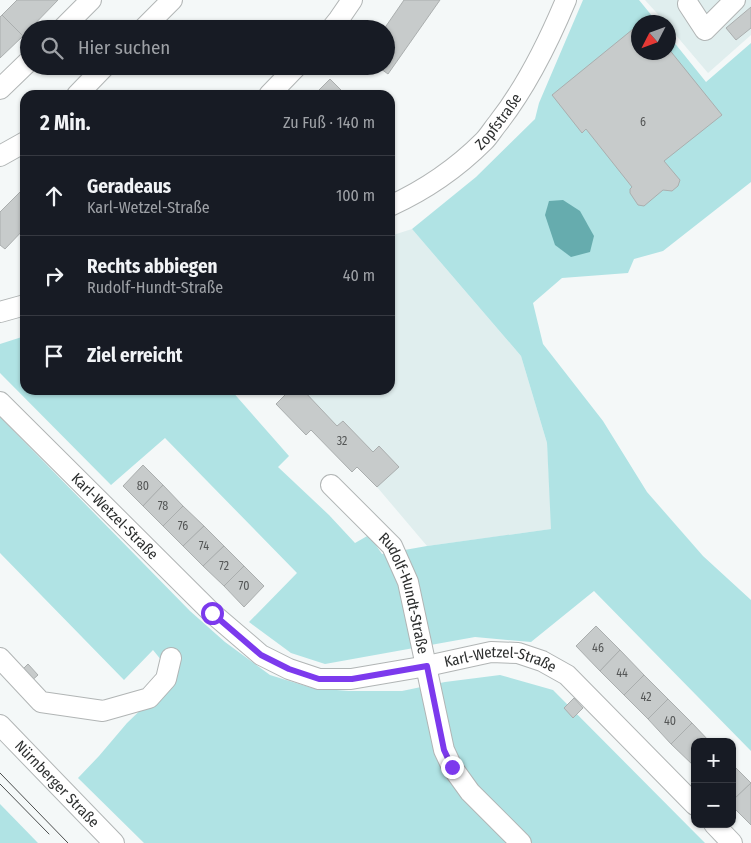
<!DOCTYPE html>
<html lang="de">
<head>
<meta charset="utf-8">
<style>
	:root { --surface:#171b24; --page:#20242c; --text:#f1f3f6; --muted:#9ea1a6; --line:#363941 }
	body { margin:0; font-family:"Fira Sans Condensed",sans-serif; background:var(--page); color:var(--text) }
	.controls { position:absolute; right:15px; bottom:15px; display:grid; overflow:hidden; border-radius:10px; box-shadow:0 1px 4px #0004 }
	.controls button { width:45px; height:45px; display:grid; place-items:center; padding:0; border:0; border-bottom:1px solid var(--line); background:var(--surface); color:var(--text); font:25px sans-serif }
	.compass { position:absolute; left:631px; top:15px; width:45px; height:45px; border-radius:50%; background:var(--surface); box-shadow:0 1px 4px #0004; rotate:228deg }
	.stop { position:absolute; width:15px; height:15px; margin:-11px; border:4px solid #7c3aed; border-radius:50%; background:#fff }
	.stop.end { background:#7c3aed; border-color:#fff; box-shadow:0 1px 5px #0008 }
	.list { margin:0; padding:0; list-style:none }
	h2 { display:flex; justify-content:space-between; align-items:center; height:65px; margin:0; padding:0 20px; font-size:21px }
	h2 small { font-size:16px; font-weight:400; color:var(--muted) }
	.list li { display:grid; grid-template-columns:32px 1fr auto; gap:15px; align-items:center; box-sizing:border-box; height:80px; padding:0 20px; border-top:1px solid var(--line) }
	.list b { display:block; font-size:19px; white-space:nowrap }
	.list p { margin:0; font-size:16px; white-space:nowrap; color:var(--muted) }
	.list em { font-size:16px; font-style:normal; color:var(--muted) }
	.icon { flex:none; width:28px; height:28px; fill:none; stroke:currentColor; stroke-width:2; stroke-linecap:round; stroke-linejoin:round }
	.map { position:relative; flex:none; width:751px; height:843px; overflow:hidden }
	.search { position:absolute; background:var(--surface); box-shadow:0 1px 4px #0004; left:20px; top:20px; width:375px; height:55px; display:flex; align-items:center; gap:12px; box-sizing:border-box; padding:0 18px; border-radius:28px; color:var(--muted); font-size:19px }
	.panel { position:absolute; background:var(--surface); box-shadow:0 1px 4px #0004; left:20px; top:90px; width:375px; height:305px; border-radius:15px }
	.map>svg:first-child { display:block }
</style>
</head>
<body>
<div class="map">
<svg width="751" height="843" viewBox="0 0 751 843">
	<rect width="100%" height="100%" fill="#f4f8f8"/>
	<g fill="#e0eeee">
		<polygon points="645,0 751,0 751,35 708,73 669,27 668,22 665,22"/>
		<polygon points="412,229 521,356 547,443 552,529 427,546 377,487 358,467 311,430 306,435 276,404 285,395 281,390 390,390 390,236"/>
	</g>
	<g fill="#b0e3e4">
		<polygon points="583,0 639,0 657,22 638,22 638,52 668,52 669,36 706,82 751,43 751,182 663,251 634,259 628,273 562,278 533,303 543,344 603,421 647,492 703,556 751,600 751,751 594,591 531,642 475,637 325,664 291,653 249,622 297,573 165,438 111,485 0,373 0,344 25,336 25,390 231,390 289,456 278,467 329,515 355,543 369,535 382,554 427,546 551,529 547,443 521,356 412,229 476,177 535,119 539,103"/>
		<polygon points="0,417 190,611 225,642 270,675 312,688 349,691 402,691 445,682 500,675 553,690 705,843 144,843 78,778 99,756 127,723 175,677 153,650 124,680 0,553"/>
		<polygon points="0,804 38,843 0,843"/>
	</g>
	<polygon fill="#66acae" points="563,200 580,211 594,236 590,252 571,257 555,245 545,215 549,201"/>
	<g fill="#c7cbcb" stroke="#aaaeae">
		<polygon points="17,0 58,0 23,36 2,15"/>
		<polygon points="404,0 440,0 388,74 377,66 386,66 386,29 384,29"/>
		<polygon points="751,7 751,28 736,40 726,28"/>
		<polygon points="2,15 23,36 0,58 0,17"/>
		<polygon points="638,25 638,52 668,52 668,48 722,115 664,161 680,180 678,186 672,191 663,190 644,206 638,205 630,193 630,189 632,187 586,129 582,133 552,95"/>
		<polygon points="330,79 344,93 347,95 314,95"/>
		<polygon points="25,187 25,228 5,249 0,245 0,212"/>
		<polygon points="281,390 303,390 337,426 343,421 373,452 379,446 399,467 377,487 357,467 352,472 311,430 306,435 276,404 285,395"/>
		<polygon points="143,465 163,485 143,506 123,486"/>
		<polygon points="163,485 183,506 163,526 143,506"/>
		<polygon points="183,506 204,526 183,546 163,526"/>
		<polygon points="204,526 224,546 203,566 183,546"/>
		<polygon points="224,546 244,566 224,586 203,566"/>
		<polygon points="244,566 264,586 244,607 224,586"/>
		<polygon points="596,626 620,650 600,671 576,646"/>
		<polygon points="620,650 644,675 624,695 600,671"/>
		<polygon points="28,664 38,675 29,683 19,673"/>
		<polygon points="644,675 668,699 648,719 624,695"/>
		<polygon points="574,698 583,708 573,718 564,708"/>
		<polygon points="668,699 692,723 671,744 648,719"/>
		<polygon points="692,723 710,742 695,742 695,767 671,744"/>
		<polygon points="732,764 751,783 732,801"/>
		<polygon points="751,783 751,825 732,806 732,801"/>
	</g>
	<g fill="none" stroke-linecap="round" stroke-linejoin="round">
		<defs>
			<g id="minor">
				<polyline points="688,4 705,30 735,0"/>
				<polyline points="62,29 91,0"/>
				<polyline points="143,29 172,0"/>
				<polyline points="331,29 339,19 352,0"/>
				<polyline points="0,89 29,61"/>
				<polyline points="77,95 105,66"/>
				<polyline points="269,95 297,66"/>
				<polyline points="0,156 25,142"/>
				<path id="s1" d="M 390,206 C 425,190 457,168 484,141 C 489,136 493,129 498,123 C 527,86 548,43 566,0"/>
				<polyline points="0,312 25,305"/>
				<path id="s2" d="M 0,402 L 212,613 L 261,655 L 289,669 L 319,679 L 351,679 L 427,666 L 491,652 L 518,653 L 542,661 L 567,675 L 695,805"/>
				<path id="s3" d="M 331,485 L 392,546 L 408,582 L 444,750 L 452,767 L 470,792 L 521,843"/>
				<polyline points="0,658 41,702 103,711 149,698 166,679 171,658"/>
				<path id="s4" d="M 0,725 L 114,843"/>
				<polyline points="714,824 732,843"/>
			</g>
		</defs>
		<use href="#minor" stroke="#b1b5b5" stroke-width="22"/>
		<use href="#minor" stroke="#fff" stroke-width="20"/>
		<g stroke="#4a4c4c" stroke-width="1">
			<polyline points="0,773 68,843"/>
			<polyline points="0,784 49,834"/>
		</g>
	</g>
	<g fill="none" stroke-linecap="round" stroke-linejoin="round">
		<polyline stroke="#7c3aed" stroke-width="6" points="212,613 261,655 289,669 319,679 352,679 427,666 444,750 452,767"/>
	</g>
	<g text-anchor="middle" stroke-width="4.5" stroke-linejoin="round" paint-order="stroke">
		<g font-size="12" fill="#545656">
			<text x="643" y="126">6</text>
			<text x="342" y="445">32</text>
			<text x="143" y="490">80</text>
			<text x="163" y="510">78</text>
			<text x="183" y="530">76</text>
			<text x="204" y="550">74</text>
			<text x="224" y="570">72</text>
			<text x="244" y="590">70</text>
			<text x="598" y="652">46</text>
			<text x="622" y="677">44</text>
			<text x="646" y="701">42</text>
			<text x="670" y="725">40</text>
		</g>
		<g font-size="15" fill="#2d2f2f" stroke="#fff">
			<text dy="5" stroke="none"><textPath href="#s1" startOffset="139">Zopfstraße</textPath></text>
			<text dy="5" stroke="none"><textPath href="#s2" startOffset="162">Karl-Wetzel-Straße</textPath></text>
			<text dy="5" stroke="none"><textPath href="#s3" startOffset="135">Rudolf-Hundt-Straße</textPath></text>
			<text dy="5" stroke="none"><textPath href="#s2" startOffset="611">Karl-Wetzel-Straße</textPath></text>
			<text dy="5" stroke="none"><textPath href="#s4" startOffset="82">Nürnberger Straße</textPath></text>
		</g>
	</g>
</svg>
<div class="controls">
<button>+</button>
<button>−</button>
</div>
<svg class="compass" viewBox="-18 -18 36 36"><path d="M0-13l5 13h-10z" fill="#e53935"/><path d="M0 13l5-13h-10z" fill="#9ea1a6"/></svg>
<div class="stop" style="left:212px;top:613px"></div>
<div class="stop end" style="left:452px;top:767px"></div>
<div class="search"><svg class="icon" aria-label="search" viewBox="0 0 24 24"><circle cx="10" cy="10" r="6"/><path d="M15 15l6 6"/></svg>Hier suchen</div>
<section class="panel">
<h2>2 Min.<small>Zu Fuß · 140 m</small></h2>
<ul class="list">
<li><svg class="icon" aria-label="ahead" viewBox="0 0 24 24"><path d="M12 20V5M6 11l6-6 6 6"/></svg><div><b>Geradeaus</b><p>Karl-Wetzel-Straße</p></div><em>100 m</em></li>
<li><svg class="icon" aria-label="right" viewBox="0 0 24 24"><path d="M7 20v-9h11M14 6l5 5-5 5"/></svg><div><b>Rechts abbiegen</b><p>Rudolf-Hundt-Straße</p></div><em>40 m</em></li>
<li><svg class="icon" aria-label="arrive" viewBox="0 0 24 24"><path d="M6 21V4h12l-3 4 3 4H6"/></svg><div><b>Ziel erreicht</b></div></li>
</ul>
</section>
</div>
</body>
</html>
